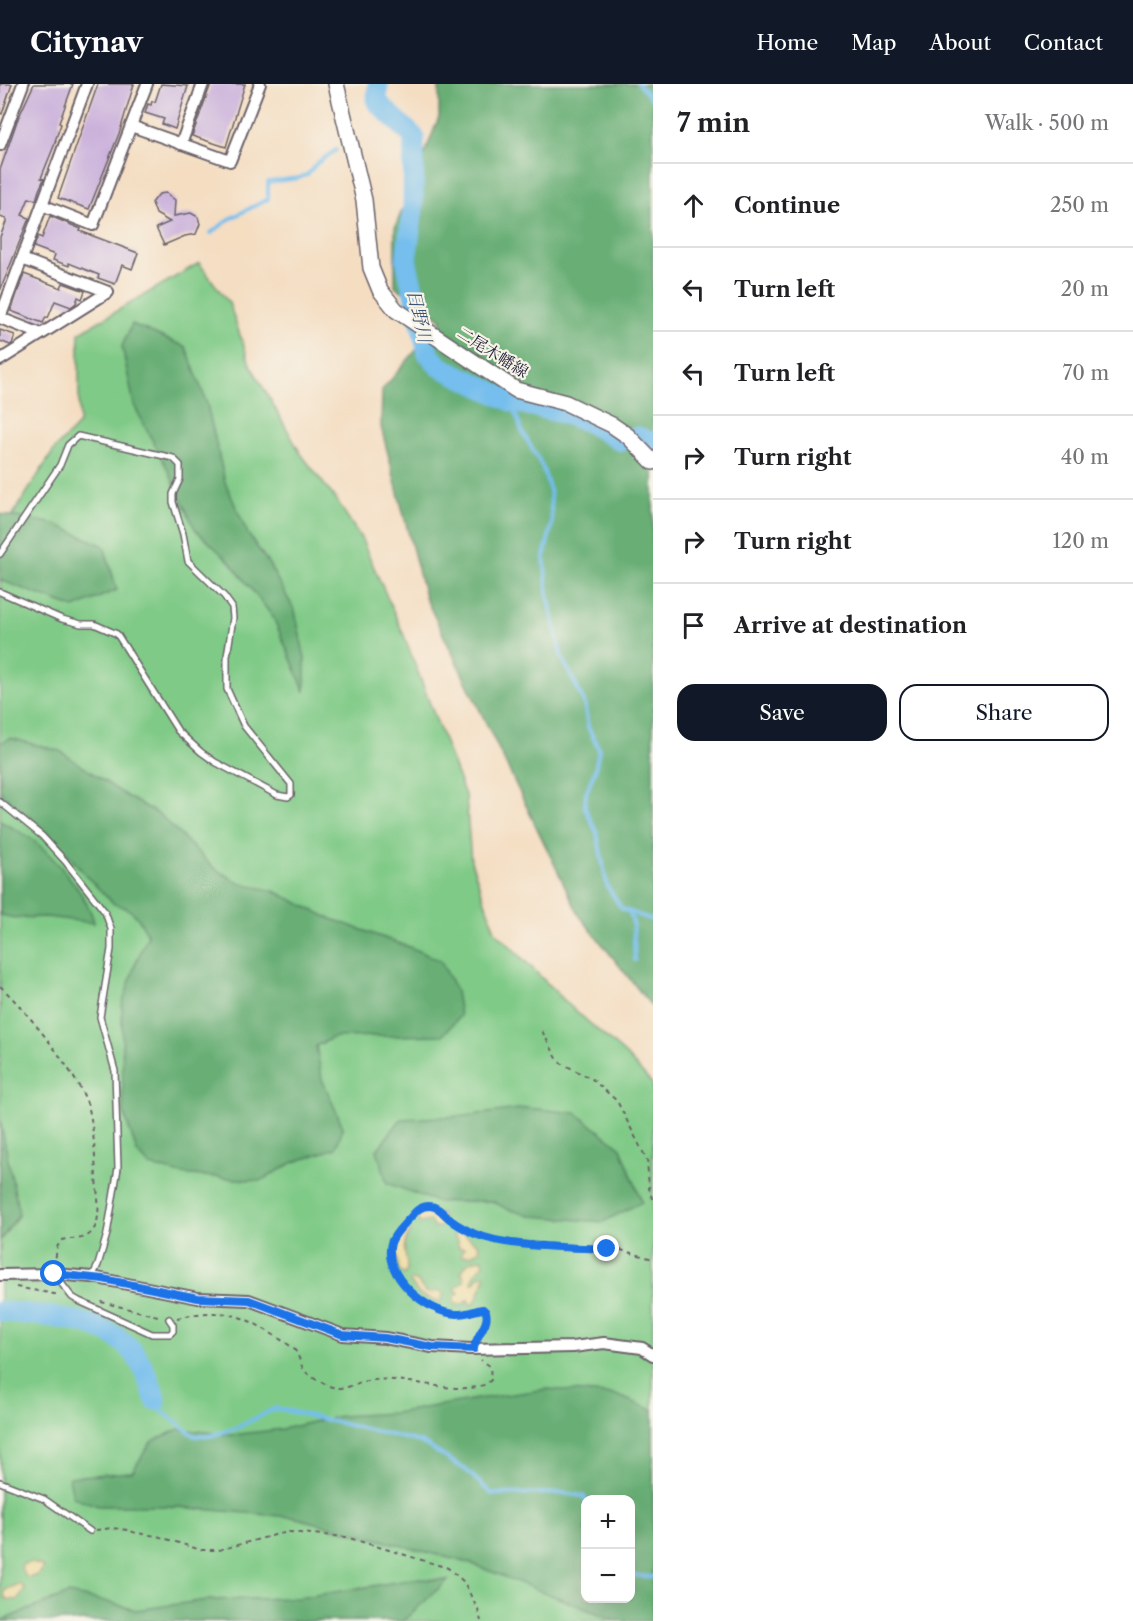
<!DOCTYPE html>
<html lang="en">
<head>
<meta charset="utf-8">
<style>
	:root { --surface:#fff; --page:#f6f6f6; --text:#202124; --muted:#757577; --line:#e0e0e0; --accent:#111827 }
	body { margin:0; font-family:"Libre Caslon Text","Noto Serif JP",serif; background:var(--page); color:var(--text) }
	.controls { position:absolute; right:18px; bottom:18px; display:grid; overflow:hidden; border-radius:12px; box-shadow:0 6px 24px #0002 }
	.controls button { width:54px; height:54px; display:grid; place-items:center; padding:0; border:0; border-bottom:2px solid var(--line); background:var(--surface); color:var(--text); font:30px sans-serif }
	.stop { position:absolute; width:18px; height:18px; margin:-14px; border:4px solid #1a73e8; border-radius:50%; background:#fff }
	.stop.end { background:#1a73e8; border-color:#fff; box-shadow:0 2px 6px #0008 }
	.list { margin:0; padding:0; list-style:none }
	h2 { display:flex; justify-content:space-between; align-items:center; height:78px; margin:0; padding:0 24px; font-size:26px }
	h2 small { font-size:20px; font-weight:400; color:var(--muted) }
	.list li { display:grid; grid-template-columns:39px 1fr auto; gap:18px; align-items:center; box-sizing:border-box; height:84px; padding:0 24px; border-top:2px solid var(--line) }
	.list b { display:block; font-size:22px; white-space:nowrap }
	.list em { font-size:20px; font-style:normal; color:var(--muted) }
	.actions { display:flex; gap:12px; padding:18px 24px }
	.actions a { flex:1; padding:14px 0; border:2px solid var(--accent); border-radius:18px; text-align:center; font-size:21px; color:var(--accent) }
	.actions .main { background:var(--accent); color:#fff }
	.icon { flex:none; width:33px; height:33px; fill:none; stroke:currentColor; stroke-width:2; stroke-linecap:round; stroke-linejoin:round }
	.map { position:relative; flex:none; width:653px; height:1537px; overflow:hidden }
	header { display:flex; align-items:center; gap:36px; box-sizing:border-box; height:84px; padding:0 30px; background:var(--accent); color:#fff }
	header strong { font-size:28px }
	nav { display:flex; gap:33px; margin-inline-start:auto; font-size:21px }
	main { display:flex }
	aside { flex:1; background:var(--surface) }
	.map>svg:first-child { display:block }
</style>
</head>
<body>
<header>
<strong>Citynav</strong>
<nav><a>Home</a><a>Map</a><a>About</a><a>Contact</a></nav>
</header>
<main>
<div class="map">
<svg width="653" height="1537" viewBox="0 0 653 1537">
	<rect width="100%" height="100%" fill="#f7f3e8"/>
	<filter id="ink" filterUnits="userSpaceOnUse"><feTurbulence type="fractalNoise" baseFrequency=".0167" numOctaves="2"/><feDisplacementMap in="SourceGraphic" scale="12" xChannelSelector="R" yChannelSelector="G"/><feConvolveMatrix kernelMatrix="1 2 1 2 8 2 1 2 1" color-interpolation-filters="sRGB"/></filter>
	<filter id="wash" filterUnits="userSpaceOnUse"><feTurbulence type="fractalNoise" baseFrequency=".008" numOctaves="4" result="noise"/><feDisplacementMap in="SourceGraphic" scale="24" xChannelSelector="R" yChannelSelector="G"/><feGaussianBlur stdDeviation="1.35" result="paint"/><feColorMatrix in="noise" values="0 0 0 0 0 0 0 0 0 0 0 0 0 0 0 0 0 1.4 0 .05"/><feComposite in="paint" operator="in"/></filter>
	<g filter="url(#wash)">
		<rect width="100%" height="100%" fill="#f4ddc1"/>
		<path fill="#80ca87" stroke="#517661" stroke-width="1.5" fill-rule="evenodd" d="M 199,179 L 229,219 L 250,280 L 301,370 L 337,417 L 361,454 L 403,549 L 466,714 L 471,777 L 495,847 L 569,921 L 626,971 L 653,1001 L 653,1537 L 0,1537 L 0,451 L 54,366 L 79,340 L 79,249 ZM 586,1416 L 630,1416 L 630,1514 L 586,1514 Z"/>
		<g fill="#68ae74" stroke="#456858" stroke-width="1.5" fill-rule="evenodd">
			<polygon points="439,0 653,0 653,924 579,831 425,513 381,343 382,306 442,236 395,202 395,144 439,33"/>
			<polygon points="132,240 186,263 207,320 225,398 248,450 267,477 295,527 305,575 305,608 273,533 230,478 195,445 169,388 134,321 122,262"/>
			<polygon points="0,430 55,440 104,462 117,506 74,524 0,496"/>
			<path d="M 10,654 L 60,667 L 128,713 L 160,731 L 214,784 L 239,799 L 274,807 L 329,834 L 412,864 L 441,877 L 456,907 L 460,932 L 443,951 L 334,953 L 316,962 L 322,995 L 343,1043 L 336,1064 L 292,1079 L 260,1097 L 181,1090 L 150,1082 L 137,1068 L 123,1026 L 122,921 L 136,878 L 148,851 C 140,836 133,823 114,820 L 89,795 L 60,761 L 3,710 L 0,704 L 0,659 Z"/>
			<path d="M 0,737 C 11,743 23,749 33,756 C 54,773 89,812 94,839 L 46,833 L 15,834 L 0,831 Z"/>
			<polygon points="526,1024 576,1029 621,1064 642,1118 603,1138 533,1132 507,1125 492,1117 437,1118 387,1099 377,1066 401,1035 465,1032"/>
			<polygon points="0,1035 19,1130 0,1157"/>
			<path d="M 549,1305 L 616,1311 L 653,1326 L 653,1537 L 617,1537 L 472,1480 L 293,1433 L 166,1422 L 98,1422 L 73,1413 L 69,1393 L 132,1388 L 151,1358 L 179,1345 L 232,1351 L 282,1345 L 340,1332 L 395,1329 L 477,1315 ZM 586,1416 L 630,1416 L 630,1514 L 586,1514 Z"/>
			<polygon points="415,1495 448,1496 403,1537 0,1537 68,1510 104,1517 136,1526 207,1516 298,1514"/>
		</g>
		<g fill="#eeda9e" stroke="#887e6c" stroke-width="1.5">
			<polygon points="423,1129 440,1130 443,1133 443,1142 434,1144 430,1137 420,1139 417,1135 418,1131"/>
			<path d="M 408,1145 L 410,1149 C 397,1165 412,1177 405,1191 L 400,1187 C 394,1172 394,1155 408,1145 Z"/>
			<path d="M 457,1146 C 466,1148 468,1157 478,1159 L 480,1166 L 471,1171 L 462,1172 L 461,1169 L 464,1164 L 458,1163 L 458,1157 L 454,1152 Z"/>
			<path d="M 482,1175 L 484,1180 C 478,1185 472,1191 472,1199 L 475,1199 L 479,1192 L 485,1191 L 485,1194 L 476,1217 L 474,1220 L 469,1220 L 469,1215 L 463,1220 L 458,1221 L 454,1218 L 454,1213 L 459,1209 L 455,1205 L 464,1197 L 464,1193 L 461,1189 C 468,1178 466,1177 482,1175 Z"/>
			<polygon points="411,1196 417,1197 425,1208 432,1209 436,1207 444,1209 440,1218 420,1211 410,1198"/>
			<path d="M 32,1479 L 43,1482 C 41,1491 34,1494 26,1493 L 21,1484 L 23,1480 Z"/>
			<polygon points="19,1500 22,1501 25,1506 18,1516 6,1515 4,1510 5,1506"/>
		</g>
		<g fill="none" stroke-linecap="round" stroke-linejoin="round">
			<g stroke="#74beed" stroke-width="4">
				<polyline points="638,0 653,16"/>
				<polyline points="211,149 231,134 268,115 268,98 299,94 308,90 317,79 336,66"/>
				<polyline points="511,317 522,347 542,382 550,407 552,440 544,473 548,511 561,571 584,618 588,643 599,665 595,686 586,709 585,724 597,749 607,802 622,825 653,836"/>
				<polyline points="630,829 633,839 635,876"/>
				<polyline points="156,1316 163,1328 195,1352 210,1352 236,1344 276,1324 421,1358 466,1386 492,1410 563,1409 583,1412 586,1416"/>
				<polyline points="630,1491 653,1493"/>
			</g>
			<g stroke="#74beed" stroke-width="21">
				<polyline points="378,0 377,18 414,53 413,124 406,176 428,269 439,282 511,317 562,329 586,337 621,357 638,353 653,359"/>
				<path d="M 0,1227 C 44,1233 103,1231 134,1269 C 145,1282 150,1301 156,1316"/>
			</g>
		</g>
		<g id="blocks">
			<g fill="#cab1db">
				<polygon points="0,0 12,0 2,30 0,29"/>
				<polygon points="34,0 73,0 59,39 61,40 55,57 56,57 41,94 44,95 39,106 36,116 29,114 22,131 29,134 0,207 0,153 6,138 6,135 0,133 0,86 17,37"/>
				<polygon points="98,0 134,0 120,47 89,125 58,114"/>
				<polygon points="161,0 188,2 175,45 162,40 164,35 145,29 148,20 151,21 152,17 155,18"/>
				<polygon points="211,0 245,0 226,63 192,52"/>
				<polygon points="166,109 175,116 174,132 191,129 198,133 200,140 196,150 185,152 164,161 156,144 170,138 156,130 152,119 159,110"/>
				<polygon points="50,132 81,145 80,147 138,169 132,185 122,181 115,200 98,194 99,191 69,179 69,182 53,176 55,171 34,163 38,152 42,154"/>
				<polygon points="24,190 61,204 63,199 85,207 82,215 78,213 76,219 71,223 55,217 48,234 46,233 43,239 11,227"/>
				<polygon points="0,246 15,251 12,260 10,261 0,257"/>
			</g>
		</g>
	</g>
	<g filter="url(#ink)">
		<use href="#blocks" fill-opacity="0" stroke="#6c636a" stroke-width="1.5"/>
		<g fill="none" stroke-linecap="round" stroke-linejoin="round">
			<defs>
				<g id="lane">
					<polyline points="0,470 60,381 68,361 78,352 173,374 180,381 180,395 173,410 173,418 183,450 188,477 224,512 232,523 233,534 227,572 227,605 244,642 291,700 291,711 288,713 277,711 215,678 201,668 178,647 117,550 94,540 81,540 62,535 0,508"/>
					<polyline points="0,718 42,752 65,777 105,828 111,845 111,865 100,933 115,987 118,1084 107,1150 98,1181 92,1193"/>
					<polyline points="55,1191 72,1213 79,1217 152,1250 170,1250 173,1247 173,1241 169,1235"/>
					<polyline points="0,1398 44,1415 90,1447"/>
				</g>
				<g id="street">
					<polyline points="131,42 230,77 260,0"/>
					<polyline points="181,60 203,0"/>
					<polyline points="0,61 23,0"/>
					<polyline points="42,121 93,141 147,0"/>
					<polyline points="22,175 108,208"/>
					<polyline points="0,234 87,0"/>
					<polyline points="0,234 41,250"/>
					<polyline points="0,276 108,208"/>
					<polyline points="0,1191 54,1190 92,1193 198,1214 249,1216 343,1251 385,1254 432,1263 471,1265 573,1263 604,1259 642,1264 653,1271"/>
				</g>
				<polyline id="secondary" points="336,0 364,116 371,184 380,206 396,226 516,306 566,319 612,341 628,352 653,378"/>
			</defs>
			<use href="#lane" stroke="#6c636a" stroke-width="8"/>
			<use href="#street" stroke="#6c636a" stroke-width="14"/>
			<use href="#secondary" stroke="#6c636a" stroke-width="18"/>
			<g stroke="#6c636a" stroke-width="2" stroke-dasharray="4.5 4.5" stroke-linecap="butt">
				<path d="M 0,902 C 26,926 80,992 89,1025 C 94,1047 95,1071 96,1094 C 97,1111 105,1144 85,1153 C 78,1156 69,1154 62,1156 L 57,1163 L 55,1178"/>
				<polyline points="542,947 559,978 592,995 617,1017 647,1076 649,1104 653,1118"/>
				<polyline points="16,1203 60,1211"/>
				<polyline points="101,1218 162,1233"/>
				<path d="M 177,1234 C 231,1221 248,1234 292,1263 C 300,1270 299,1280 305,1287 C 310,1293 322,1299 329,1302 C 346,1308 357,1298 373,1296 C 385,1295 399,1296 410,1298 C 430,1300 476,1312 491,1296 L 490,1282 L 481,1276"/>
				<polyline points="477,1254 487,1237 486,1228 483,1225 455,1230 428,1221 417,1214 404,1200 393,1183 391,1160 395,1151 418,1124 426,1122 434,1122 462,1143 496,1156 617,1165 653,1175"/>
				<polyline points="96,1446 112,1444 128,1446 136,1449 157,1452 201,1466 219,1466 278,1450 289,1448 346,1453 448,1484 464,1498 478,1526 481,1537"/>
			</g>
			<use href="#lane" stroke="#fff" stroke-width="5"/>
			<use href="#street" stroke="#fff" stroke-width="10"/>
			<use href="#secondary" stroke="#fff" stroke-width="15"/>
		</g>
	</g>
	<g fill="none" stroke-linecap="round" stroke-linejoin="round" filter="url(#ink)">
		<path stroke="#1a73e8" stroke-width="8" d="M 54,1190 L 103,1195 L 198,1214 L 249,1216 L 343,1251 L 385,1254 L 432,1263 L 474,1265 C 475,1252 490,1240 486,1228 L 483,1225 C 474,1226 465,1231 456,1230 C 427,1229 382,1191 391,1159 C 394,1150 401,1144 407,1137 C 414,1130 418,1122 429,1122 C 439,1122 444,1131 451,1136 C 458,1142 467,1146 475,1150 C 510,1164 569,1163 607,1165"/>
	</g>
	<g text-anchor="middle" stroke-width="4.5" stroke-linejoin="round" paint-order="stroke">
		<g font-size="16" fill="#22223b" stroke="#f7f3e8">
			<text transform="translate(493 268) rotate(32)" y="6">二尾木幡線</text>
		</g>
		<g font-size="18" font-style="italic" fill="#3b5170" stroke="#f7f3e8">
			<text transform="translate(419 232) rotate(77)" y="6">日野川</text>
		</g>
	</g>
</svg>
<div class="controls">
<button>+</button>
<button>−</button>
</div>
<div class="stop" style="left:54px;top:1190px"></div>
<div class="stop end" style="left:607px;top:1165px"></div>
</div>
<aside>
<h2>7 min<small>Walk · 500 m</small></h2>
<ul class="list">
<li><svg class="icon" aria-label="ahead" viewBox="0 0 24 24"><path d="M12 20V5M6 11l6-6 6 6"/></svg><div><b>Continue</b></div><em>250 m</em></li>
<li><svg class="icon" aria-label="left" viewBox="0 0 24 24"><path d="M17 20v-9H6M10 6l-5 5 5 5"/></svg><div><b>Turn left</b></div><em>20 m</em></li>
<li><svg class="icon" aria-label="left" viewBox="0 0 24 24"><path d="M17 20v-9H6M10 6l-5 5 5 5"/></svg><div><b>Turn left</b></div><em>70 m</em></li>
<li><svg class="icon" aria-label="right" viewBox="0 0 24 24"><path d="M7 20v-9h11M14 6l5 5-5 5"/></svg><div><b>Turn right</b></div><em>40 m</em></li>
<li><svg class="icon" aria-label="right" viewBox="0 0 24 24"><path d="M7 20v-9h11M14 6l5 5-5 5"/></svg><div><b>Turn right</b></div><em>120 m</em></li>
<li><svg class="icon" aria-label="arrive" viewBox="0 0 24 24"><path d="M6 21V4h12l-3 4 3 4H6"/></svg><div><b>Arrive at destination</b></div></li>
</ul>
<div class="actions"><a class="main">Save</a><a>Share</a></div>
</aside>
</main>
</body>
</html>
